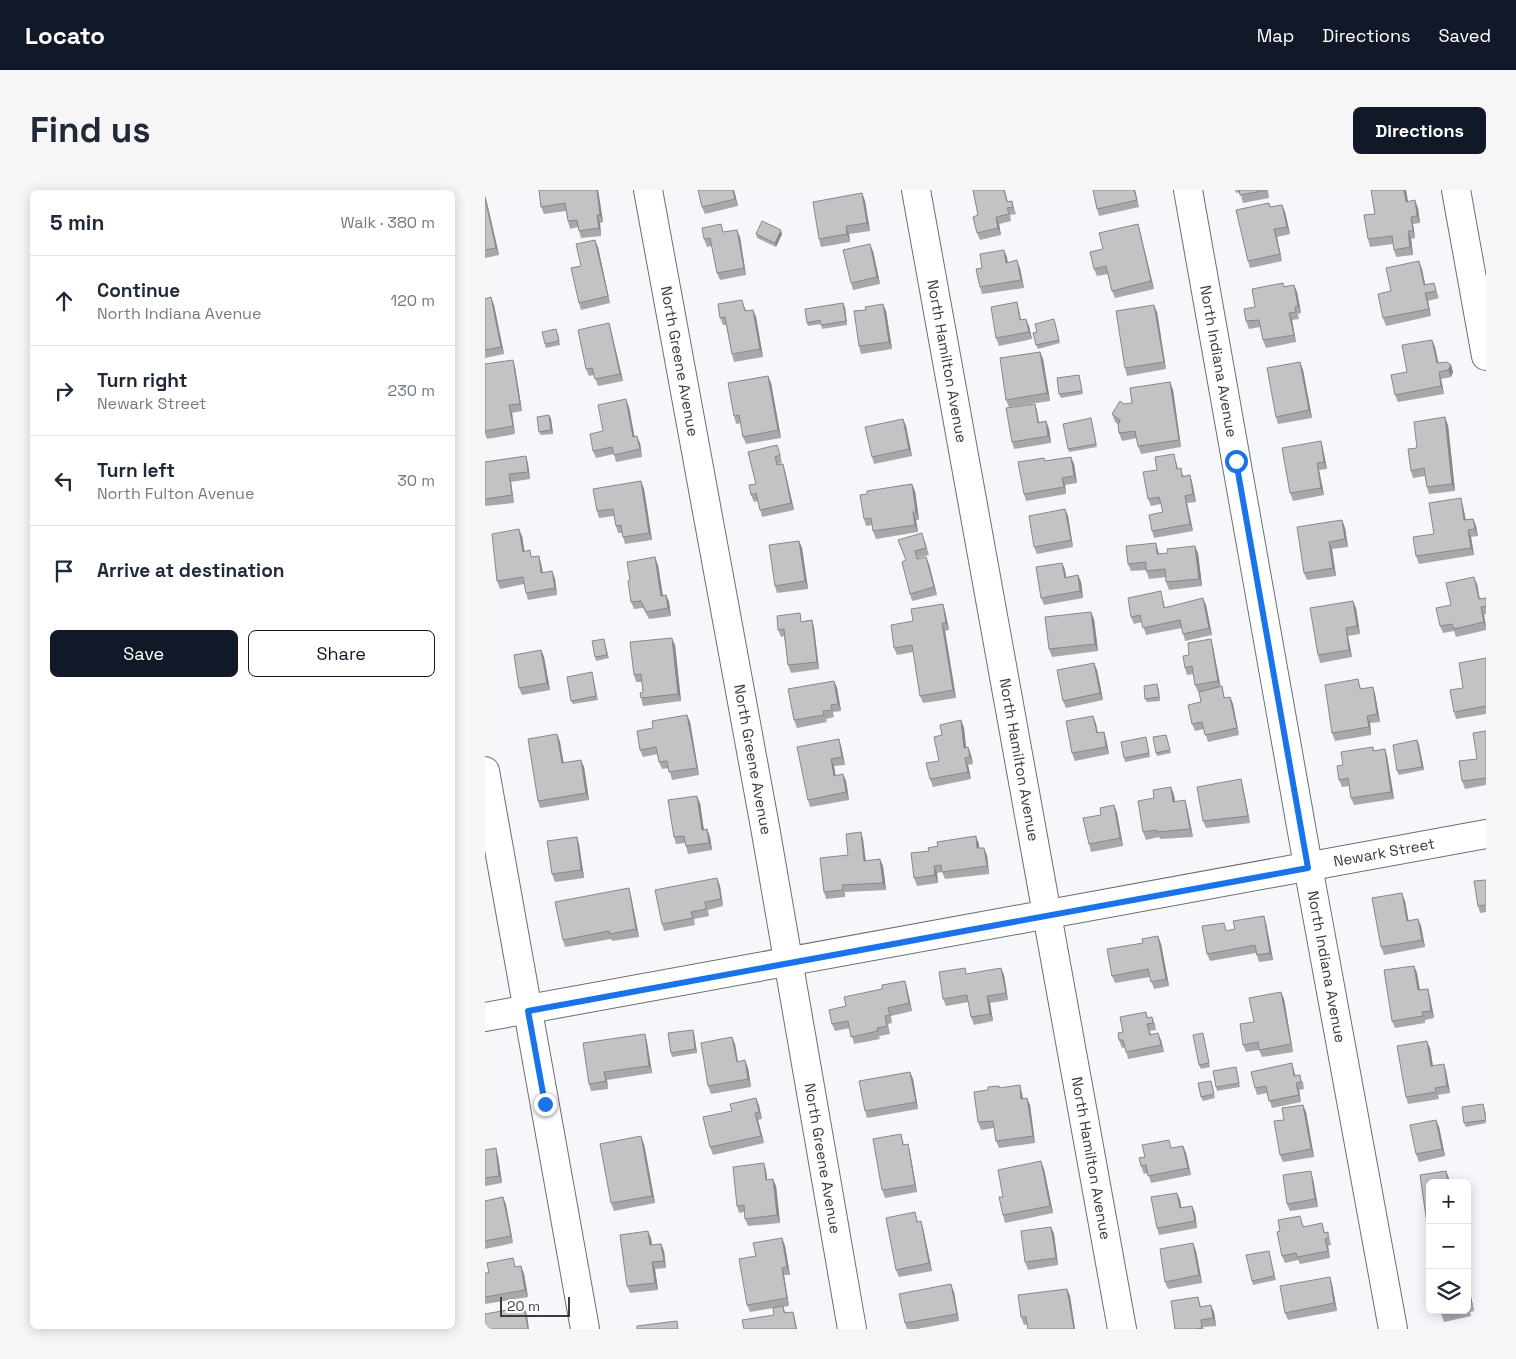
<!DOCTYPE html>
<html lang="en">
<head>
<meta charset="utf-8">
<style>
	:root { --surface:#fff; --page:#f6f6f7; --text:#1f2937; --muted:#747a83; --line:#e0e1e3; --accent:#111827 }
	body { margin:0; font-family:"Space Grotesk",sans-serif; background:var(--page); color:var(--text) }
	.controls { position:absolute; right:15px; bottom:15px; display:grid; overflow:hidden; border-radius:8px; box-shadow:0 2px 12px #0003 }
	.controls button { width:45px; height:45px; display:grid; place-items:center; padding:0; border:0; border-bottom:1px solid var(--line); background:var(--surface); color:var(--text); font:25px sans-serif }
	.scale { position:absolute; left:15px; bottom:12px; width:70px; box-sizing:border-box; padding-left:5px; border:2px solid #3a3b3c; border-top:0; font-size:14px; line-height:18px; white-space:nowrap; color:#3a3b3c; -webkit-text-stroke:4px #fff; paint-order:stroke }
	.stop { position:absolute; width:15px; height:15px; margin:-11px; border:4px solid #1a73e8; border-radius:50%; background:#fff }
	.stop.end { background:#1a73e8; border-color:#fff; box-shadow:0 1px 5px #0008 }
	.list { margin:0; padding:0; list-style:none }
	h2 { display:flex; justify-content:space-between; align-items:center; height:65px; margin:0; padding:0 20px; font-size:21px }
	h2 small { font-size:16px; font-weight:400; color:var(--muted) }
	.list li { display:grid; grid-template-columns:32px 1fr auto; gap:15px; align-items:center; box-sizing:border-box; height:90px; padding:0 20px; border-top:1px solid var(--line) }
	.list b { display:block; font-size:19px; white-space:nowrap }
	.list p { margin:0; font-size:16px; white-space:nowrap; color:var(--muted) }
	.list em { font-size:16px; font-style:normal; color:var(--muted) }
	.actions { display:flex; gap:10px; padding:15px 20px }
	.actions a { flex:1; padding:11px 0; border:1px solid var(--accent); border-radius:8px; text-align:center; font-size:18px; color:var(--accent) }
	.actions .main { background:var(--accent); color:#fff }
	.icon { flex:none; width:28px; height:28px; fill:none; stroke:currentColor; stroke-width:2; stroke-linecap:round; stroke-linejoin:round }
	.map { position:relative; flex:none; width:1001px; height:1139px; overflow:hidden; border-radius:8px }
	header { display:flex; align-items:center; gap:30px; box-sizing:border-box; height:70px; padding:0 25px; background:var(--accent); color:#fff }
	header strong { font-size:24px }
	nav { display:flex; gap:28px; margin-inline-start:auto; font-size:18px }
	.intro { display:flex; align-items:center; justify-content:space-between; box-sizing:border-box; height:120px; padding:0 30px }
	h1 { margin:0; font-size:35px }
	.button { padding:12px 22px; border-radius:8px; background:var(--accent); color:#fff; font-size:18px; font-weight:700 }
	main { display:flex; gap:30px; padding:0 30px }
	aside { flex:1; background:var(--surface); border-radius:8px; box-shadow:0 2px 12px #0003 }
	.map>svg:first-child { display:block }
</style>
</head>
<body>
<header>
<strong>Locato</strong>
<nav><a>Map</a><a>Directions</a><a>Saved</a></nav>
</header>
<div class="intro"><h1>Find us</h1><a class="button">Directions</a></div>
<main>
<aside>
<h2>5 min<small>Walk · 380 m</small></h2>
<ul class="list">
<li><svg class="icon" aria-label="ahead" viewBox="0 0 24 24"><path d="M12 20V5M6 11l6-6 6 6"/></svg><div><b>Continue</b><p>North Indiana Avenue</p></div><em>120 m</em></li>
<li><svg class="icon" aria-label="right" viewBox="0 0 24 24"><path d="M7 20v-9h11M14 6l5 5-5 5"/></svg><div><b>Turn right</b><p>Newark Street</p></div><em>230 m</em></li>
<li><svg class="icon" aria-label="left" viewBox="0 0 24 24"><path d="M17 20v-9H6M10 6l-5 5 5 5"/></svg><div><b>Turn left</b><p>North Fulton Avenue</p></div><em>30 m</em></li>
<li><svg class="icon" aria-label="arrive" viewBox="0 0 24 24"><path d="M6 21V4h12l-3 4 3 4H6"/></svg><div><b>Arrive at destination</b></div></li>
</ul>
<div class="actions"><a class="main">Save</a><a>Share</a></div>
</aside>
<div class="map">
<svg width="1001" height="1139" viewBox="0 0 1001 1139">
	<rect width="100%" height="100%" fill="#f5f7fa"/>
	<g fill="none" stroke-linecap="round" stroke-linejoin="round">
		<defs>
			<g id="minor">
				<path id="s1" d="M 163,0 L 280,637 L 367,1139"/>
				<path id="s2" d="M 431,0 L 637,1139"/>
				<path id="s3" d="M 703,0 L 827,698 L 908,1139"/>
				<polyline points="971,0 1001,166"/>
				<polyline points="0,581 100,1139"/>
				<path id="s4" d="M 0,827 L 1001,644"/>
			</g>
		</defs>
		<use href="#minor" stroke="#6c6e70" stroke-width="30"/>
		<use href="#minor" stroke="#fff" stroke-width="28"/>
	</g>
	<g fill="#a6a8a9">
		<polygon points="54,0 113,0 118,32 115,33 116,46 96,48 93,37 85,39 83,31 81,21 59,24 56,17"/>
		<polygon points="249,0 253,16 220,24 217,17"/>
		<polygon points="488,0 520,0 523,12 527,11 531,24 525,25 526,31 514,34 516,45 495,50 492,43 493,25"/>
		<polygon points="608,0 650,0 654,17 614,26 612,19"/>
		<polygon points="750,0 783,0 784,8 758,13 755,2 751,3"/>
		<polygon points="886,0 921,0 923,11 933,18 935,33 928,34 930,48 926,49 928,65 911,67 909,60 908,54 885,57 883,49 890,24"/>
		<polygon points="377,3 380,11 385,41 364,44 365,52 336,57 334,49"/>
		<polygon points="0,5 14,65 0,68"/>
		<polygon points="784,13 786,17 797,15 800,22 805,44 792,47 797,71 765,78 763,71"/>
		<polygon points="653,34 655,41 669,99 630,108 627,101 623,84 612,86 609,79 618,59"/>
		<polygon points="239,42 255,47 261,85 235,90 232,83 227,56 222,57 219,49"/>
		<polygon points="271,44 297,44 291,57 272,48"/>
		<polygon points="113,57 125,113 96,120 94,113"/>
		<polygon points="388,61 395,94 368,100 366,93"/>
		<polygon points="522,67 522,72 535,78 539,98 497,104 495,97 497,78"/>
		<polygon points="937,79 940,95 949,93 954,108 943,111 946,126 901,136 898,128 906,101"/>
		<polygon points="809,95 812,102 816,123 813,124 814,129 807,130 811,152 781,158 778,150 775,137 764,139 761,131 770,117 800,97"/>
		<polygon points="0,109 9,115 19,164 0,168"/>
		<polygon points="260,117 261,121 268,120 271,127 278,167 249,172 247,164 241,135 238,135 235,128"/>
		<polygon points="360,117 362,135 337,139 336,134 323,136 322,133"/>
		<polygon points="534,120 536,130 544,136 547,149 514,156 511,148"/>
		<polygon points="401,121 407,159 376,164 374,156"/>
		<polygon points="672,122 681,179 642,186 640,178"/>
		<polygon points="124,133 126,140 138,191 113,196 109,185 104,186 101,179"/>
		<polygon points="570,133 575,153 553,159 551,155 552,142"/>
		<polygon points="73,143 75,155 61,158 60,154"/>
		<polygon points="947,150 950,157 953,173 966,175 968,182 966,187 956,189 959,204 913,212 910,205 922,182"/>
		<polygon points="555,162 558,169 565,211 524,217 521,210"/>
		<polygon points="815,172 818,180 827,228 793,234 791,227"/>
		<polygon points="0,174 30,177 37,221 27,223 30,244 2,249 0,244"/>
		<polygon points="594,185 598,204 576,208 574,204"/>
		<polygon points="283,186 286,193 296,248 261,254 258,247 256,233 251,234 249,226"/>
		<polygon points="685,192 688,200 696,257 656,264 653,256 652,248 637,251 634,243 633,234 630,232 627,224 639,214 647,213"/>
		<polygon points="550,214 552,221 554,232 561,231 564,239 566,253 529,259 527,252"/>
		<polygon points="144,217 149,246 155,253 157,267 131,272 129,264 111,268 108,261 118,241"/>
		<polygon points="64,225 66,229 68,244 56,245 54,242"/>
		<polygon points="418,229 421,236 427,266 389,274 387,267"/>
		<polygon points="607,232 612,257 584,262 583,259"/>
		<polygon points="963,235 970,301 944,304 942,297 940,286 928,288 926,281"/>
		<polygon points="836,251 838,259 842,279 834,280 839,305 808,311 805,303"/>
		<polygon points="263,262 295,263 297,273 293,274 293,275 300,281 309,320 277,327 273,311 269,312 266,305 271,294"/>
		<polygon points="41,266 43,274 45,289 26,292 29,313 0,316 0,272"/>
		<polygon points="586,267 589,274 592,293 580,295 581,304 541,311 539,304 559,268 560,271"/>
		<polygon points="691,271 693,278 699,286 705,285 707,292 711,312 702,313 708,341 669,348 667,341 678,322 676,314 666,316 663,309 672,280"/>
		<polygon points="156,291 159,299 167,350 140,354 137,343 133,343 131,336 129,326 114,328 112,321"/>
		<polygon points="430,301 434,330 431,330 433,342 391,349 388,341 387,335 381,336 379,329"/>
		<polygon points="978,316 981,330 988,329 991,336 993,346 986,347 989,365 934,374 931,366 949,344"/>
		<polygon points="580,319 583,326 588,357 552,364 549,357"/>
		<polygon points="857,330 860,338 863,357 847,359 851,386 822,390 819,383"/>
		<polygon points="37,346 39,361 56,373 58,383 67,381 70,389 72,405 43,410 41,403 39,394 15,399 12,391"/>
		<polygon points="314,351 317,358 323,399 292,403 290,396"/>
		<polygon points="440,351 444,365 433,368 444,374 452,405 427,411 425,404 421,370"/>
		<polygon points="673,360 674,364 713,363 717,396 684,400 681,392 681,387 664,389 661,380 646,381 643,374"/>
		<polygon points="577,373 580,380 581,387 593,385 596,392 598,408 559,415 556,408"/>
		<polygon points="173,375 178,406 181,405 184,412 186,426 164,429 158,418 149,419 146,412 145,390"/>
		<polygon points="992,394 995,409 1001,408 1001,424 999,425 1001,436 1001,440 971,447 969,441 958,443 955,436 966,415"/>
		<polygon points="678,409 680,417 721,415 727,445 700,451 697,438 661,445 657,432 649,434 646,427"/>
		<polygon points="458,414 460,421 464,440 460,441 471,508 438,513 435,506 428,462 412,465 409,458 428,431"/>
		<polygon points="871,418 875,444 863,446 867,467 835,473 833,465"/>
		<polygon points="609,429 613,461 567,467 564,459"/>
		<polygon points="327,430 329,438 334,479 306,483 303,475 299,446 296,447 293,440 318,431"/>
		<polygon points="119,449 124,468 111,471 110,467"/>
		<polygon points="726,449 728,457 735,497 737,496 740,508 745,507 748,514 754,545 723,552 719,539 710,541 707,534 716,512 714,502 713,502 710,495 708,484 702,485 700,478 704,465"/>
		<polygon points="190,455 196,511 158,516 156,508 158,502 157,492 151,492 149,485"/>
		<polygon points="56,460 59,467 65,500 37,505 34,498"/>
		<polygon points="1001,468 1001,524 971,529 969,522 978,498"/>
		<polygon points="609,473 612,480 618,510 581,518 578,511"/>
		<polygon points="108,486 113,510 88,514 86,511"/>
		<polygon points="873,489 876,499 888,497 890,504 895,532 885,533 886,545 850,551 847,543"/>
		<polygon points="349,491 352,498 356,521 348,522 349,527 341,529 342,532 312,538 309,530"/>
		<polygon points="674,498 675,511 662,512 660,509"/>
		<polygon points="202,525 205,532 214,585 187,590 184,578 177,579 174,572 173,564 158,567 155,560 168,538"/>
		<polygon points="608,526 611,534 613,543 619,542 621,549 624,564 590,571 587,563"/>
		<polygon points="476,530 479,538 481,558 483,557 486,565 488,574 483,575 486,589 448,597 445,589 454,571 457,545"/>
		<polygon points="1001,541 1001,595 980,599 977,591 992,569"/>
		<polygon points="72,544 75,552 78,573 99,577 104,610 55,618 53,611"/>
		<polygon points="681,545 686,563 672,566 671,563"/>
		<polygon points="354,549 356,556 360,575 349,576 350,586 358,584 361,591 364,610 325,617 323,610"/>
		<polygon points="662,550 665,567 640,572 639,568"/>
		<polygon points="932,550 939,580 914,585 912,581"/>
		<polygon points="888,557 889,561 900,559 902,566 909,609 869,615 866,608 864,596 857,597 854,590 858,575"/>
		<polygon points="756,589 758,597 765,633 721,638 718,631"/>
		<polygon points="686,597 689,605 690,612 702,617 708,647 675,649 674,647 661,650 658,642 669,608"/>
		<polygon points="215,613 219,640 222,639 225,647 227,660 203,664 200,653 191,654 189,647"/>
		<polygon points="629,615 632,623 638,656 606,662 604,654 616,625"/>
		<polygon points="376,642 378,649 381,671 398,676 401,700 360,702 360,707 341,709 339,702 363,665"/>
		<polygon points="92,647 94,654 99,688 70,692 67,684"/>
		<polygon points="494,654 494,658 502,665 504,684 460,689 457,682 452,683 453,693 432,696 429,688 444,661"/>
		<polygon points="232,688 235,696 238,716 223,720 224,726 209,729 210,735 179,741 177,734"/>
		<polygon points="1001,690 1001,722 995,723 993,716"/>
		<polygon points="146,706 154,747 127,751 126,749 80,757 78,750"/>
		<polygon points="920,711 923,731 933,729 936,736 940,757 899,765 896,757"/>
		<polygon points="781,733 788,770 774,772 771,763 725,771 722,764 742,741"/>
		<polygon points="673,746 676,754 684,796 669,799 665,787 630,793 627,786 658,753"/>
		<polygon points="929,776 932,783 935,800 943,799 945,807 949,828 940,830 940,833 910,838 907,831"/>
		<polygon points="482,784 519,785 523,810 505,813 508,831 489,835 486,827 484,812 461,816 458,809"/>
		<polygon points="420,791 422,798 427,821 406,826 407,833 403,834 405,844 394,846 395,849 369,854 365,838 350,841 347,834 361,816 397,799"/>
		<polygon points="799,809 808,862 777,867 774,860 761,862 758,855 769,832"/>
		<polygon points="661,822 663,828 667,827 670,834 671,840 665,841 666,844 676,850 679,862 643,869 640,857 637,858 634,850 638,842"/>
		<polygon points="208,840 209,843 212,863 187,867 186,863"/>
		<polygon points="718,843 725,877 716,879 714,875"/>
		<polygon points="160,844 162,852 167,883 122,890 123,899 106,901 104,894"/>
		<polygon points="250,854 253,872 263,878 266,897 226,904 223,896"/>
		<polygon points="945,858 948,876 961,881 965,903 953,905 954,909 923,914 921,907"/>
		<polygon points="807,873 811,886 818,892 819,899 814,900 816,912 787,918 782,903 772,905 770,898"/>
		<polygon points="752,881 755,897 732,901 731,897"/>
		<polygon points="425,882 428,889 433,919 382,928 380,921"/>
		<polygon points="726,891 730,908 718,911 716,907"/>
		<polygon points="514,896 515,898 537,903 538,909 545,915 550,953 514,958 511,951 509,938 496,940 493,932 503,900"/>
		<polygon points="271,908 277,929 273,930 279,953 228,965 225,957 247,921"/>
		<polygon points="998,914 1001,924 1001,933 981,937 979,933"/>
		<polygon points="818,915 821,922 829,967 798,972 795,965"/>
		<polygon points="951,930 954,937 960,966 934,972 931,964"/>
		<polygon points="416,944 419,955 425,962 432,1002 400,1008 397,1000"/>
		<polygon points="159,954 170,1013 129,1021 126,1013"/>
		<polygon points="698,956 701,963 706,985 666,993 663,983 659,984 656,976 660,967 687,958"/>
		<polygon points="0,960 13,966 17,993 0,996"/>
		<polygon points="559,979 568,1023 520,1033 518,1025 518,1007"/>
		<polygon points="281,980 282,990 291,996 295,1033 263,1036 260,1029 259,1022 254,1023 252,1016"/>
		<polygon points="828,989 833,1017 805,1021 802,1014"/>
		<polygon points="692,1003 695,1010 696,1018 707,1016 710,1023 712,1038 674,1045 672,1038"/>
		<polygon points="18,1007 21,1015 28,1053 0,1059 0,1011"/>
		<polygon points="430,1022 433,1032 438,1038 447,1081 414,1087 411,1080"/>
		<polygon points="837,1033 840,1043 843,1042 845,1050 846,1055 843,1056 845,1068 815,1074 813,1070 800,1073 797,1066 818,1034 819,1037"/>
		<polygon points="566,1037 569,1044 573,1075 543,1080 540,1072"/>
		<polygon points="166,1048 167,1055 176,1054 179,1061 181,1078 170,1079 173,1100 145,1103 142,1096"/>
		<polygon points="297,1048 300,1056 305,1085 299,1085 304,1116 298,1117 301,1123 308,1122 310,1129 289,1125 288,1118 265,1122 262,1115 271,1066"/>
		<polygon points="708,1053 711,1061 717,1093 683,1099 680,1092"/>
		<polygon points="784,1061 791,1090 768,1095 767,1091"/>
		<polygon points="36,1076 39,1084 43,1107 0,1114 0,1083"/>
		<polygon points="845,1087 847,1094 852,1121 803,1130 800,1123"/>
		<polygon points="582,1099 585,1106 590,1139 543,1139 542,1134 539,1135 536,1127"/>
		<polygon points="982,1100 984,1100 986,1107 989,1121 985,1122 986,1126 959,1132 955,1120 982,1120"/>
		<polygon points="469,1102 474,1131 432,1139 422,1139 420,1133"/>
		<polygon points="713,1107 716,1117 729,1122 731,1136 718,1137 719,1139 690,1139"/>
	</g>
	<g fill="#87888a">
		<polygon points="112,0 113,0 118,32 115,25"/>
		<polygon points="248,0 249,0 253,16 250,9"/>
		<polygon points="649,0 650,0 654,17 652,10"/>
		<polygon points="919,0 921,0 924,19 921,12"/>
		<polygon points="377,3 380,11 385,41 382,33"/>
		<polygon points="0,5 1,8 14,65 11,58"/>
		<polygon points="930,10 933,18 935,33 932,26"/>
		<polygon points="797,15 800,22 805,44 802,37"/>
		<polygon points="112,25 115,33 116,46 114,38"/>
		<polygon points="511,27 514,34 516,45 513,38"/>
		<polygon points="926,27 928,34 930,48 928,41"/>
		<polygon points="653,34 655,41 669,99 666,91"/>
		<polygon points="361,36 364,44 365,52 362,44"/>
		<polygon points="789,39 792,47 797,71 795,64"/>
		<polygon points="252,40 255,47 261,85 259,78"/>
		<polygon points="296,40 297,44 291,57 290,53"/>
		<polygon points="923,41 926,49 928,65 925,57"/>
		<polygon points="110,50 113,57 125,113 123,106"/>
		<polygon points="385,54 388,61 395,94 392,87"/>
		<polygon points="519,60 522,67 524,80 521,73"/>
		<polygon points="532,70 535,78 539,98 536,90"/>
		<polygon points="934,71 937,79 942,103 939,95"/>
		<polygon points="809,95 812,102 816,123 813,116"/>
		<polygon points="940,103 943,111 946,126 944,119"/>
		<polygon points="6,107 9,115 19,164 16,157"/>
		<polygon points="532,112 534,120 537,137 535,130"/>
		<polygon points="358,113 360,117 362,135 361,131"/>
		<polygon points="398,114 401,121 407,159 404,152"/>
		<polygon points="669,115 672,122 681,179 679,172"/>
		<polygon points="268,120 271,127 278,167 275,159"/>
		<polygon points="804,123 807,130 811,152 809,145"/>
		<polygon points="541,129 544,136 547,149 544,142"/>
		<polygon points="124,133 126,140 138,191 135,184"/>
		<polygon points="947,150 950,157 955,180 952,173"/>
		<polygon points="555,162 558,169 565,211 562,203"/>
		<polygon points="28,170 30,177 37,221 35,214"/>
		<polygon points="815,172 818,180 827,228 824,220"/>
		<polygon points="966,175 968,182 966,187 963,180"/>
		<polygon points="954,182 956,189 959,204 956,196"/>
		<polygon points="283,186 286,193 296,248 293,240"/>
		<polygon points="685,192 688,200 696,257 694,250"/>
		<polygon points="141,209 144,217 151,254 148,247"/>
		<polygon points="550,214 552,221 555,240 553,233"/>
		<polygon points="24,215 27,223 30,244 28,236"/>
		<polygon points="64,225 66,229 68,244 66,240"/>
		<polygon points="960,227 963,235 970,301 967,294"/>
		<polygon points="418,229 421,236 427,266 424,259"/>
		<polygon points="561,231 564,239 566,253 563,246"/>
		<polygon points="152,246 155,253 157,267 155,259"/>
		<polygon points="836,251 838,259 842,279 839,272"/>
		<polygon points="41,266 43,274 45,289 43,282"/>
		<polygon points="586,267 589,274 592,293 589,286"/>
		<polygon points="832,273 834,280 839,305 836,298"/>
		<polygon points="298,274 300,281 309,320 306,313"/>
		<polygon points="24,284 26,292 29,313 27,305"/>
		<polygon points="705,285 707,292 711,312 708,304"/>
		<polygon points="577,288 580,295 581,304 579,297"/>
		<polygon points="156,291 159,299 167,350 164,343"/>
		<polygon points="427,294 430,301 434,330 431,322"/>
		<polygon points="700,306 702,313 708,341 705,334"/>
		<polygon points="976,308 978,316 982,338 979,330"/>
		<polygon points="580,319 583,326 588,357 586,350"/>
		<polygon points="428,322 431,330 433,342 430,335"/>
		<polygon points="988,329 991,336 993,346 990,339"/>
		<polygon points="857,330 860,338 863,357 860,349"/>
		<polygon points="34,339 37,346 41,369 38,362"/>
		<polygon points="983,340 986,347 989,365 986,358"/>
		<polygon points="314,351 317,358 323,399 320,391"/>
		<polygon points="844,352 847,359 851,386 848,378"/>
		<polygon points="671,353 673,360 675,372 672,364"/>
		<polygon points="710,356 713,363 717,396 714,389"/>
		<polygon points="54,366 56,373 59,390 56,383"/>
		<polygon points="170,367 173,375 179,413 176,406"/>
		<polygon points="441,367 444,374 452,405 449,397"/>
		<polygon points="577,373 580,380 582,395 580,388"/>
		<polygon points="67,381 70,389 72,405 70,398"/>
		<polygon points="593,385 596,392 598,408 595,401"/>
		<polygon points="989,387 992,394 996,417 994,409"/>
		<polygon points="181,405 184,412 186,426 183,418"/>
		<polygon points="718,408 721,415 727,445 724,438"/>
		<polygon points="868,411 871,418 875,444 872,436"/>
		<polygon points="458,414 460,421 464,440 461,433"/>
		<polygon points="996,417 999,425 1001,437 999,432"/>
		<polygon points="606,422 609,429 613,461 610,454"/>
		<polygon points="327,430 329,438 334,479 332,472"/>
		<polygon points="457,433 460,441 471,508 468,500"/>
		<polygon points="861,438 863,446 867,467 864,460"/>
		<polygon points="187,448 190,455 196,511 193,504"/>
		<polygon points="726,449 728,457 736,498 733,491"/>
		<polygon points="56,460 59,467 65,500 62,493"/>
		<polygon points="609,473 612,480 618,510 615,503"/>
		<polygon points="349,491 352,498 356,521 353,514"/>
		<polygon points="888,497 890,504 895,532 892,524"/>
		<polygon points="745,507 748,514 754,545 752,538"/>
		<polygon points="202,525 205,532 214,585 212,578"/>
		<polygon points="608,526 611,534 614,551 612,543"/>
		<polygon points="882,526 885,533 886,545 884,537"/>
		<polygon points="476,530 479,538 482,565 479,558"/>
		<polygon points="619,542 621,549 624,564 621,557"/>
		<polygon points="72,544 75,552 80,580 77,573"/>
		<polygon points="354,549 356,556 360,575 357,567"/>
		<polygon points="932,550 934,554 939,580 937,577"/>
		<polygon points="483,557 486,565 488,574 485,567"/>
		<polygon points="900,559 902,566 909,609 906,602"/>
		<polygon points="480,568 483,575 486,589 483,582"/>
		<polygon points="346,569 349,576 352,593 349,586"/>
		<polygon points="96,570 99,577 104,610 101,603"/>
		<polygon points="358,584 361,591 364,610 361,602"/>
		<polygon points="756,589 758,597 765,633 763,626"/>
		<polygon points="686,597 689,605 691,619 688,612"/>
		<polygon points="212,606 215,613 220,648 217,640"/>
		<polygon points="700,610 702,617 708,647 705,639"/>
		<polygon points="629,615 632,623 638,656 635,648"/>
		<polygon points="222,639 225,647 227,660 224,653"/>
		<polygon points="376,642 378,649 381,678 379,671"/>
		<polygon points="491,646 494,654 495,666 492,658"/>
		<polygon points="92,647 94,654 99,688 96,680"/>
		<polygon points="499,658 502,665 504,684 502,676"/>
		<polygon points="395,669 398,676 401,700 398,693"/>
		<polygon points="449,676 452,683 453,693 450,685"/>
		<polygon points="232,688 235,696 238,716 236,709"/>
		<polygon points="144,698 146,706 154,747 151,739"/>
		<polygon points="917,703 920,711 925,738 922,731"/>
		<polygon points="779,726 781,733 788,770 785,763"/>
		<polygon points="933,729 936,736 940,757 937,750"/>
		<polygon points="673,746 676,754 684,796 681,789"/>
		<polygon points="929,776 932,783 936,808 933,800"/>
		<polygon points="516,778 519,785 523,810 521,803"/>
		<polygon points="420,791 422,798 427,821 424,813"/>
		<polygon points="943,799 945,807 949,828 946,821"/>
		<polygon points="796,802 799,809 808,862 806,854"/>
		<polygon points="502,806 505,813 508,831 505,824"/>
		<polygon points="208,840 209,843 212,863 210,859"/>
		<polygon points="673,843 676,850 679,862 676,855"/>
		<polygon points="160,844 162,852 167,883 164,876"/>
		<polygon points="247,847 250,854 254,879 252,872"/>
		<polygon points="942,851 945,858 949,883 946,876"/>
		<polygon points="260,870 263,878 266,897 263,889"/>
		<polygon points="959,874 961,881 965,903 962,896"/>
		<polygon points="119,882 122,890 123,899 121,891"/>
		<polygon points="425,882 428,889 433,919 431,912"/>
		<polygon points="811,893 814,900 816,912 814,905"/>
		<polygon points="535,895 537,903 539,916 536,909"/>
		<polygon points="271,908 274,915 277,929 274,922"/>
		<polygon points="542,908 545,915 550,953 548,946"/>
		<polygon points="818,915 821,922 829,967 826,959"/>
		<polygon points="270,923 273,930 279,953 276,946"/>
		<polygon points="951,930 954,937 960,966 957,959"/>
		<polygon points="156,946 159,954 170,1013 167,1006"/>
		<polygon points="423,954 425,962 432,1002 430,995"/>
		<polygon points="698,956 701,963 706,985 703,978"/>
		<polygon points="11,958 13,966 17,993 14,986"/>
		<polygon points="556,971 559,979 568,1023 565,1016"/>
		<polygon points="279,973 281,980 283,997 281,990"/>
		<polygon points="826,981 828,989 833,1017 830,1009"/>
		<polygon points="961,981 964,988 964,993 963,993"/>
		<polygon points="288,989 291,996 295,1033 292,1025"/>
		<polygon points="692,1003 695,1010 698,1025 695,1018"/>
		<polygon points="18,1007 21,1015 28,1053 26,1046"/>
		<polygon points="707,1016 710,1023 712,1038 710,1031"/>
		<polygon points="436,1031 438,1038 447,1081 444,1073"/>
		<polygon points="566,1037 569,1044 573,1075 571,1068"/>
		<polygon points="163,1041 166,1048 168,1063 165,1055"/>
		<polygon points="297,1048 300,1056 305,1085 302,1077"/>
		<polygon points="840,1049 843,1056 845,1068 843,1061"/>
		<polygon points="708,1053 711,1061 717,1093 714,1085"/>
		<polygon points="176,1054 179,1061 181,1078 179,1071"/>
		<polygon points="167,1072 170,1079 173,1100 170,1093"/>
		<polygon points="36,1076 39,1084 43,1107 40,1100"/>
		<polygon points="297,1078 299,1085 304,1116 302,1108"/>
		<polygon points="845,1087 847,1094 852,1121 849,1113"/>
		<polygon points="466,1094 469,1102 474,1131 472,1124"/>
		<polygon points="582,1099 585,1106 590,1139 589,1139"/>
		<polygon points="984,1100 986,1107 989,1121 987,1114"/>
		<polygon points="726,1115 729,1122 731,1136 728,1128"/>
		<polygon points="39,1117 42,1125 44,1139 43,1139"/>
		<polygon points="308,1122 310,1129 312,1139 311,1139"/>
	</g>
	<g fill="#c1c3c5" stroke="#87888a">
		<polygon points="54,0 112,0 115,25 112,25 114,38 94,41 92,30 83,31 80,13 56,17"/>
		<polygon points="213,0 248,0 250,9 217,17"/>
		<polygon points="488,0 519,0 522,12 527,11 528,17 522,18 524,24 511,27 513,38 492,43 488,27 493,25"/>
		<polygon points="608,0 649,0 652,10 612,19"/>
		<polygon points="754,0 782,0 755,5"/>
		<polygon points="886,0 919,0 921,12 930,10 932,26 926,27 928,41 923,41 925,57 909,60 907,46 883,49 879,25 890,24"/>
		<polygon points="377,3 382,33 361,36 362,44 334,49 328,12"/>
		<polygon points="0,8 11,58 0,60"/>
		<polygon points="784,13 785,17 797,15 802,37 789,39 795,64 763,71 751,20"/>
		<polygon points="277,31 296,40 290,53 271,44"/>
		<polygon points="236,34 238,42 252,40 259,78 232,83 225,48 219,49 217,38"/>
		<polygon points="653,34 666,91 627,101 621,76 609,79 605,62 618,59 614,43"/>
		<polygon points="110,50 123,106 94,113 86,78 96,76 91,54"/>
		<polygon points="385,54 392,87 366,93 358,60"/>
		<polygon points="519,60 521,73 532,70 536,90 495,97 491,79 497,78 495,64"/>
		<polygon points="934,71 939,95 949,93 951,101 940,103 944,119 898,128 893,104 906,101 901,78"/>
		<polygon points="798,93 799,97 809,95 813,116 810,117 811,122 804,123 809,145 778,150 774,130 761,131 759,119 770,117 767,99"/>
		<polygon points="6,107 16,157 0,160 0,109"/>
		<polygon points="257,110 260,121 268,120 275,159 247,164 240,127 235,128 233,114"/>
		<polygon points="532,112 535,130 541,129 544,142 511,148 506,117"/>
		<polygon points="358,113 361,131 336,135 335,130 322,133 320,119"/>
		<polygon points="398,114 404,152 374,156 369,121 381,120 380,117"/>
		<polygon points="669,115 679,172 640,178 631,121"/>
		<polygon points="569,129 574,150 551,155 548,143 552,142 550,134"/>
		<polygon points="124,133 135,184 110,189 107,178 101,179 93,140"/>
		<polygon points="71,139 74,151 60,154 57,142"/>
		<polygon points="947,150 952,173 962,172 966,175 963,180 954,182 956,196 910,205 906,185 922,182 917,155"/>
		<polygon points="555,162 562,203 521,210 515,168"/>
		<polygon points="28,170 35,214 24,215 28,236 0,241 0,174"/>
		<polygon points="815,172 824,220 791,227 782,178"/>
		<polygon points="594,185 597,201 574,204 572,188"/>
		<polygon points="283,186 293,240 258,247 254,225 249,226 243,193"/>
		<polygon points="685,192 694,250 653,256 650,241 634,243 633,233 635,232 635,230 627,224 635,211 639,214 647,213 645,198"/>
		<polygon points="141,209 148,247 152,246 155,259 129,265 127,257 108,261 105,244 118,241 113,215"/>
		<polygon points="550,214 553,233 561,231 563,246 527,252 521,218"/>
		<polygon points="64,225 66,240 54,242 52,227"/>
		<polygon points="960,227 967,294 942,297 939,278 926,281 923,259 932,258 929,232"/>
		<polygon points="606,228 611,254 583,259 578,234"/>
		<polygon points="418,229 424,259 387,267 380,237"/>
		<polygon points="836,251 839,272 832,273 836,298 805,303 797,258"/>
		<polygon points="292,255 295,265 290,267 292,275 298,274 306,313 275,320 271,303 266,305 264,295 271,294 263,262"/>
		<polygon points="689,264 692,279 696,278 697,287 705,285 708,304 700,306 705,334 667,341 664,325 678,322 674,307 663,309 658,282 672,280 670,267"/>
		<polygon points="41,266 43,282 24,284 27,305 0,309 0,272"/>
		<polygon points="586,267 589,286 577,288 579,297 539,304 533,272 559,268 560,271"/>
		<polygon points="156,291 164,343 138,347 136,335 131,336 128,319 112,321 108,299"/>
		<polygon points="427,294 431,322 428,322 430,335 388,341 386,328 379,329 375,305 382,304 382,301"/>
		<polygon points="976,308 979,330 988,329 990,339 983,340 986,358 931,366 928,347 949,344 944,313"/>
		<polygon points="580,319 586,350 549,357 544,326"/>
		<polygon points="857,330 860,349 844,352 848,378 819,383 812,337"/>
		<polygon points="34,339 38,362 45,360 46,367 54,366 56,383 67,381 70,398 41,403 38,387 12,391 7,344"/>
		<polygon points="437,343 441,358 430,361 432,369 441,367 449,397 425,404 417,372 421,370 413,350"/>
		<polygon points="314,351 320,391 290,396 284,355"/>
		<polygon points="671,353 672,364 683,363 682,359 710,356 714,389 681,392 680,379 661,381 661,372 643,374 641,356"/>
		<polygon points="170,367 176,406 181,405 183,418 161,422 156,411 146,412 143,391 145,390 142,372"/>
		<polygon points="577,373 580,388 593,385 595,401 556,408 551,377"/>
		<polygon points="989,387 994,409 1001,408 1001,416 996,417 999,432 969,439 967,434 955,436 951,418 966,415 961,393"/>
		<polygon points="676,401 679,418 718,408 724,438 698,444 695,430 658,438 655,425 646,427 643,408"/>
		<polygon points="868,411 872,436 861,438 864,460 833,465 825,418"/>
		<polygon points="458,414 461,433 457,433 468,500 435,506 427,455 409,458 406,435 428,431 426,419"/>
		<polygon points="606,422 610,454 564,459 560,427"/>
		<polygon points="315,423 316,432 327,430 332,472 303,475 299,439 293,440 292,426"/>
		<polygon points="187,448 193,504 156,508 155,503 158,502 156,484 149,485 145,452"/>
		<polygon points="119,449 122,465 110,467 107,451"/>
		<polygon points="726,449 733,491 710,495 707,476 700,478 698,466 704,465 703,453"/>
		<polygon points="56,460 62,493 34,498 29,465"/>
		<polygon points="1001,468 1001,516 969,522 965,500 978,498 974,473"/>
		<polygon points="609,473 615,503 578,511 572,480"/>
		<polygon points="107,482 111,506 86,511 82,487"/>
		<polygon points="873,489 875,499 888,497 892,524 882,526 884,537 847,543 840,495"/>
		<polygon points="349,491 353,514 346,515 347,520 338,521 339,525 309,530 303,499"/>
		<polygon points="672,494 674,507 660,509 659,496"/>
		<polygon points="737,496 739,508 745,507 752,538 720,545 717,532 707,534 703,515 716,512 714,502"/>
		<polygon points="202,525 212,578 184,582 182,571 174,572 171,557 155,560 152,541 168,538 167,531"/>
		<polygon points="608,526 612,543 619,542 621,557 587,563 581,531"/>
		<polygon points="476,530 479,558 483,557 485,567 480,568 483,582 445,589 441,573 454,571 449,547 457,545 455,535"/>
		<polygon points="1001,541 1001,588 977,591 974,571 992,569 988,543"/>
		<polygon points="72,544 77,573 96,570 101,603 53,611 43,549"/>
		<polygon points="681,545 685,560 671,563 668,547"/>
		<polygon points="661,547 664,563 639,568 636,552"/>
		<polygon points="354,549 357,567 346,569 349,586 358,584 361,602 323,610 312,557"/>
		<polygon points="932,550 937,577 912,581 908,555"/>
		<polygon points="888,557 888,561 900,559 906,602 866,608 863,588 854,590 852,576 858,575 856,562"/>
		<polygon points="756,589 763,626 718,631 712,597"/>
		<polygon points="686,597 688,612 700,610 705,639 672,642 672,640 658,642 653,611 669,608 668,600"/>
		<polygon points="212,606 217,640 222,639 224,653 201,656 199,646 189,647 183,610"/>
		<polygon points="629,615 635,648 604,654 598,628 616,625 615,618"/>
		<polygon points="376,642 379,671 395,669 398,693 357,695 358,700 339,702 335,668 363,665 361,644"/>
		<polygon points="491,646 492,658 499,658 502,676 457,682 456,675 449,676 450,685 429,688 426,663 444,661 443,658 453,656 452,652"/>
		<polygon points="92,647 96,680 67,684 62,651"/>
		<polygon points="232,688 236,709 220,712 221,719 206,722 208,728 177,734 170,700"/>
		<polygon points="1001,690 1001,715 993,716 989,691"/>
		<polygon points="144,698 151,739 125,744 124,741 78,750 70,712"/>
		<polygon points="917,703 922,731 933,729 937,750 896,757 887,708"/>
		<polygon points="779,726 785,763 772,765 770,755 722,764 717,736 739,733 741,741 750,739 748,731"/>
		<polygon points="673,746 681,789 666,792 663,779 627,786 622,759 658,753 657,749"/>
		<polygon points="929,776 933,800 943,799 946,821 937,822 938,826 907,831 899,780"/>
		<polygon points="480,778 481,784 516,778 521,803 502,806 505,824 486,827 482,805 458,809 454,782"/>
		<polygon points="420,791 424,813 403,818 405,825 400,826 402,836 392,838 393,841 366,847 363,831 347,834 344,820 361,816 359,807 397,799 397,795"/>
		<polygon points="796,802 806,854 774,860 773,852 758,855 755,834 769,832 764,808"/>
		<polygon points="661,822 662,828 667,827 668,833 662,834 665,845 673,843 676,855 641,862 638,850 634,850 633,843 638,842 635,827"/>
		<polygon points="208,840 210,859 186,863 183,843"/>
		<polygon points="718,843 724,873 714,875 708,845"/>
		<polygon points="160,844 164,876 119,882 121,891 104,894 98,853"/>
		<polygon points="247,847 252,872 260,870 263,889 223,896 216,853"/>
		<polygon points="942,851 946,876 959,874 962,896 950,898 951,902 921,907 912,856"/>
		<polygon points="807,873 809,886 815,885 816,892 811,893 814,905 784,911 781,896 770,898 766,882"/>
		<polygon points="751,877 754,893 731,897 728,881"/>
		<polygon points="425,882 431,912 380,921 374,891"/>
		<polygon points="726,891 729,904 716,907 713,893"/>
		<polygon points="535,895 536,909 542,908 548,946 511,951 508,931 493,932 489,902 503,900 503,897 514,896 514,898"/>
		<polygon points="271,908 274,922 270,923 276,946 225,957 218,927 247,921 245,914"/>
		<polygon points="998,914 1001,930 979,933 977,917"/>
		<polygon points="818,915 826,959 795,965 789,931 799,930 797,918"/>
		<polygon points="951,930 957,959 931,964 925,935"/>
		<polygon points="416,944 418,955 423,954 430,995 397,1000 388,949"/>
		<polygon points="156,946 167,1006 126,1013 115,954"/>
		<polygon points="684,950 686,958 698,956 703,978 663,986 661,975 656,976 654,968 660,967 657,955"/>
		<polygon points="11,958 14,986 0,988 0,960"/>
		<polygon points="556,971 565,1016 518,1025 514,1007 518,1007 513,980"/>
		<polygon points="279,973 281,990 288,989 292,1025 260,1029 259,1015 252,1016 248,977"/>
		<polygon points="826,981 830,1009 802,1014 798,985"/>
		<polygon points="961,981 963,993 945,993 945,1047 944,1047 935,985"/>
		<polygon points="692,1003 695,1018 707,1016 710,1031 672,1038 666,1007"/>
		<polygon points="18,1007 26,1046 0,1051 0,1011"/>
		<polygon points="430,1022 432,1032 436,1031 444,1073 411,1080 401,1028"/>
		<polygon points="815,1026 818,1037 837,1033 839,1043 843,1042 843,1048 840,1049 843,1061 812,1067 811,1063 797,1066 792,1042 795,1041 793,1030"/>
		<polygon points="566,1037 571,1068 540,1072 536,1041"/>
		<polygon points="163,1041 165,1055 176,1054 179,1071 167,1072 170,1093 142,1096 135,1045"/>
		<polygon points="297,1048 302,1077 297,1078 302,1108 262,1115 254,1069 271,1066 268,1053"/>
		<polygon points="708,1053 714,1085 680,1092 675,1059"/>
		<polygon points="784,1061 789,1086 767,1091 761,1065"/>
		<polygon points="28,1068 30,1077 36,1076 40,1100 0,1107 0,1083 4,1083 2,1073"/>
		<polygon points="845,1087 849,1113 800,1123 795,1096"/>
		<polygon points="466,1094 472,1124 420,1133 414,1104"/>
		<polygon points="582,1099 589,1139 543,1139 541,1127 536,1127 533,1105"/>
		<polygon points="982,1100 984,1100 987,1114 982,1115 983,1118 982,1118"/>
		<polygon points="713,1107 715,1117 726,1115 728,1128 716,1130 717,1138 710,1139 690,1139 686,1111"/>
		<polygon points="298,1116 299,1123 308,1122 311,1139 259,1139 257,1130 289,1125 288,1118"/>
		<polygon points="39,1117 43,1139 0,1139 0,1124"/>
		<polygon points="955,1120 975,1120 956,1124"/>
		<polygon points="192,1131 193,1139 152,1139 152,1136"/>
	</g>
	<g fill="none" stroke-linecap="round" stroke-linejoin="round">
		<polyline stroke="#1a73e8" stroke-width="6" points="60,914 43,821 823,678 751,271"/>
	</g>
	<g text-anchor="middle" stroke-width="5" stroke-linejoin="round" paint-order="stroke">
		<g font-size="15" fill="#3a3b3c" stroke="#fff">
			<text dy="5" stroke="none"><textPath href="#s1" startOffset="174">North Greene Avenue</textPath></text>
			<text dy="5" stroke="none"><textPath href="#s2" startOffset="174">North Hamilton Avenue</textPath></text>
			<text dy="5" stroke="none"><textPath href="#s3" startOffset="174">North Indiana Avenue</textPath></text>
			<text dy="5" stroke="none"><textPath href="#s1" startOffset="579">North Greene Avenue</textPath></text>
			<text dy="5" stroke="none"><textPath href="#s2" startOffset="579">North Hamilton Avenue</textPath></text>
			<text dy="5" stroke="none"><textPath href="#s4" startOffset="914">Newark Street</textPath></text>
			<text dy="5" stroke="none"><textPath href="#s3" startOffset="789">North Indiana Avenue</textPath></text>
			<text dy="5" stroke="none"><textPath href="#s1" startOffset="984">North Greene Avenue</textPath></text>
			<text dy="5" stroke="none"><textPath href="#s2" startOffset="984">North Hamilton Avenue</textPath></text>
		</g>
	</g>
</svg>
<div class="controls">
<button>+</button>
<button>−</button>
<button><svg class="icon" aria-label="layers" viewBox="0 0 24 24"><path d="M12 4l9 5-9 5-9-5zM3 14l9 5 9-5"/></svg></button>
</div>
<div class="scale">20 m</div>
<div class="stop" style="left:751px;top:271px"></div>
<div class="stop end" style="left:60px;top:914px"></div>
</div>
</main>
</body>
</html>
